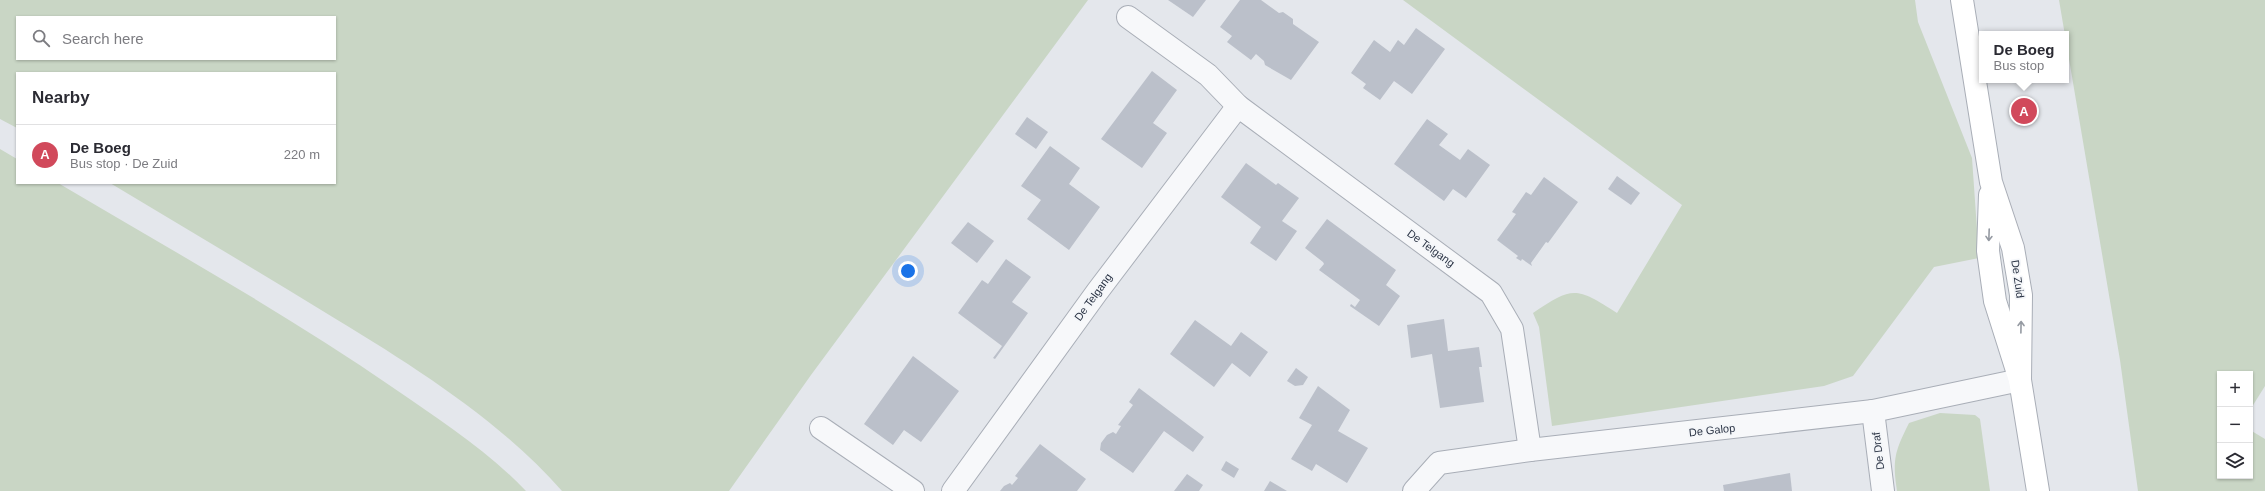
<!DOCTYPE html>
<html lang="en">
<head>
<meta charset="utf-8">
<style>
	:root { --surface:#fff; --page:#f2f2f3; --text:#2b2b33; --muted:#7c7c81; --line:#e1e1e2; --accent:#d1495b }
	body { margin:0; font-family:Helvetica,sans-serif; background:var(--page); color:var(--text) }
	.controls { position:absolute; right:12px; bottom:12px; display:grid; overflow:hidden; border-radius:0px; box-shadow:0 1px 3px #0004 }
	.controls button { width:36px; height:36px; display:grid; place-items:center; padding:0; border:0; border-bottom:1px solid var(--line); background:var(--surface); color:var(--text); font:20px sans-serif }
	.you { position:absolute; left:908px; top:271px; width:14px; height:14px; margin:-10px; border:3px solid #fff; border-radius:50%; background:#1a73e8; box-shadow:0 0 0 6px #1a73e833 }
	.badge { display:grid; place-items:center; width:26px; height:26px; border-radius:50%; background:var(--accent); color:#fff; font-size:13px; font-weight:700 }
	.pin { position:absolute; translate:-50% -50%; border:2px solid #fff; box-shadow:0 1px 4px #0006 }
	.popup { position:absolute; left:1979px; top:31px; width:90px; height:52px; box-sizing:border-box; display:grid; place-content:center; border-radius:0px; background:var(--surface); filter:drop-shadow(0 1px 3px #0005); font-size:13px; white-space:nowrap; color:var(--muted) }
	.popup b { font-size:15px; color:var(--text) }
	.popup::after { content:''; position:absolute; left:50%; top:100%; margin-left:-8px; border:8px solid transparent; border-top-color:var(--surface) }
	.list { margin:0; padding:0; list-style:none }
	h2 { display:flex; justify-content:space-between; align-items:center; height:52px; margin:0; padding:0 16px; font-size:17px }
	h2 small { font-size:13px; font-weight:400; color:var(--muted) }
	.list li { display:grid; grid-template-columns:26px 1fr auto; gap:12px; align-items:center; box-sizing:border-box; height:60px; padding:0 16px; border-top:1px solid var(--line) }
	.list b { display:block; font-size:15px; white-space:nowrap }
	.list p { margin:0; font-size:13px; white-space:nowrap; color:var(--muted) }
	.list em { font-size:13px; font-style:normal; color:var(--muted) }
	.icon { flex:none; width:22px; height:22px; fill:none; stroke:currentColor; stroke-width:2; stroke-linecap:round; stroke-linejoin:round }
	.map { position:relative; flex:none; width:2265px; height:491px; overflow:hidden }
	.search { position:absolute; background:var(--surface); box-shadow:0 1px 3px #0004; left:16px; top:16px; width:320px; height:44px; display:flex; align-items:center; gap:10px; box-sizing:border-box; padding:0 14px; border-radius:0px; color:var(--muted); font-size:15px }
	.panel { position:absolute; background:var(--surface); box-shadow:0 1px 3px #0004; left:16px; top:72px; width:320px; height:112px; border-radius:0px }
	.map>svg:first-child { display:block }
</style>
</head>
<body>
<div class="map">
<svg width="2265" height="491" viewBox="0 0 2265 491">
	<rect width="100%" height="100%" fill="#e4e7ec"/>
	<g fill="#c9d6c5" fill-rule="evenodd">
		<path d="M 0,0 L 1088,0 L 811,375 L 729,491 L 562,491 C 499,419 407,362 326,313 C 254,269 182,226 110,183 L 335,183 L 335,73 L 17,73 L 17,128 L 0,119 ZM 17,17 L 335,17 L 335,59 L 17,59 Z"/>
		<path d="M 1403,0 L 1915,0 L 1918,22 L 1972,158 L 1979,258 L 1934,267 L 1853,376 L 1824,386 L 1552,426 L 1539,327 L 1533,313 C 1573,286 1576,287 1617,313 L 1682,205 Z"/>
		<polygon points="2059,0 2265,0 2265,386 2250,410 2250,374 2220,374 2220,476 2250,476 2250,430 2265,439 2265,491 2138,491 2120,360"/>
		<path d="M 0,149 L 17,159 L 17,183 L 58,183 C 171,250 287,314 395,389 C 440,420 488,451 526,491 L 0,491 Z"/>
		<path d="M 1940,413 L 1975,415 L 1980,419 L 1990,491 L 1897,491 C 1892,459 1895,451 1909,423 Z"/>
	</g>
	<g fill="#bbc0ca">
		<polygon points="1168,0 1206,0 1193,17"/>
		<polygon points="1240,0 1261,0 1279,13 1283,12 1293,19 1293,24 1319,42 1291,80 1265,65 1264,61 1256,54 1251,60 1227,42 1232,36 1220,27"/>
		<polygon points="1416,28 1445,49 1412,94 1394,81 1380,100 1363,88 1366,84 1351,73 1374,40 1390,52 1398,40 1404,45"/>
		<polygon points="1152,71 1177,90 1153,123 1167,133 1142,168 1101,139"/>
		<polygon points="1027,117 1048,132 1036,149 1015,134"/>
		<polygon points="1427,119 1448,134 1439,145 1460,160 1468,149 1490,165 1466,198 1453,189 1444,201 1394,164"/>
		<polygon points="1050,146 1080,168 1069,184 1100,207 1069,250 1027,219 1041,200 1021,186"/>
		<polygon points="1246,163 1276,185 1278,183 1299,198 1282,221 1297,231 1276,261 1250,243 1261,227 1221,197"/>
		<polygon points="1617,176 1640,193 1631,205 1608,189"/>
		<polygon points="1544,177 1578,202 1548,243 1546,242 1531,263 1532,266 1522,259 1521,261 1516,258 1518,256 1497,240 1516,214 1512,212 1526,192 1531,195"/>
		<polygon points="1327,219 1396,270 1386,285 1400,296 1379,326 1350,306 1351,304 1355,307 1360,300 1319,270 1324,264 1323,262 1305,248"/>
		<polygon points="968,222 994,241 977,263 951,243"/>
		<polygon points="1006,259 1031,277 1012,302 1028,313 995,359 993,358 1002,346 958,313 982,280 988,284"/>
		<polygon points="1444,319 1448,351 1479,347 1482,367 1479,367 1484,402 1440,408 1432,354 1411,358 1407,325"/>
		<polygon points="1195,320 1231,346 1241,332 1268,352 1250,377 1232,363 1214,387 1170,354"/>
		<polygon points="913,356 959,391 921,442 904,430 893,445 864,424"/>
		<polygon points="1296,368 1308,377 1303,385 1295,386 1287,381"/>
		<polygon points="1318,386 1350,410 1338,431 1368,448 1347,483 1316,464 1312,471 1291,459 1312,425 1299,418"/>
		<polygon points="1139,388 1204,437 1193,452 1164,431 1133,473 1100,450 1101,443 1107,435 1113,432 1116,434 1121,426 1118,425 1133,405 1129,402"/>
		<polygon points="1040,444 1086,479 1077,491 1000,491 1004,486 1010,483 1012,485 1018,478 1015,476"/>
		<polygon points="1226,461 1239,469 1234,478 1221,470"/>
		<polygon points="1790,473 1792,491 1724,491 1723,485"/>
		<polygon points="1187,474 1203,485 1199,491 1174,491"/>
		<polygon points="1270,481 1287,491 1264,491"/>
	</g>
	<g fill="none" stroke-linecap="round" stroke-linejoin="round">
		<defs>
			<g id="street">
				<polyline points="1128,17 1208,75 1238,106"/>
				<polyline points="1873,411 1883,491"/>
				<polyline points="821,428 913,491"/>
				<polyline points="953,491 1097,292 1238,106 1491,293 1512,329 1530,450"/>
				<polyline points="1414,491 1439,463 1530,450 1873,411 2020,380"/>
			</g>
			<g id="secondary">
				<polyline points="1962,0 1991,182 2013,248 2021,295 2020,380"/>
				<polyline points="1990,195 1988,251 1995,301 2020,380 2038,491"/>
			</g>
		</defs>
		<use href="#street" stroke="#a9aeb7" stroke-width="24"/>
		<use href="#secondary" stroke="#a9aeb7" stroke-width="24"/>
		<use href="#street" stroke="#f7f8fa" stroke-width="22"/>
		<use href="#secondary" stroke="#fff" stroke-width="22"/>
	</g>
	<defs><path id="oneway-shaft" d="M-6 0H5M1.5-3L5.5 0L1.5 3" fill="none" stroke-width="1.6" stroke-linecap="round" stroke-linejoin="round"/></defs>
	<g stroke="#959aa2">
		<use href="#oneway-shaft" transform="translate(1989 235) rotate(92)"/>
		<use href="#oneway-shaft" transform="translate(2021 327) rotate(-89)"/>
	</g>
	<g text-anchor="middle" stroke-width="3.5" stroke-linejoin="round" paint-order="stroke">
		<g font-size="11" fill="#2b3445" stroke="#f4f6f9">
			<text transform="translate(1431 248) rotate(36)" y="4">De Telgang</text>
			<text transform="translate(2018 279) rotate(82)" y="4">De Zuid</text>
			<text transform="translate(1093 297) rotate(-54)" y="4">De Telgang</text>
			<text transform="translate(1712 430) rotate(-6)" y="4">De Galop</text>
			<text transform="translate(1878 451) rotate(-97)" y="4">De Draf</text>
		</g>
	</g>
</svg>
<div class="controls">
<button>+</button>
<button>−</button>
<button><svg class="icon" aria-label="layers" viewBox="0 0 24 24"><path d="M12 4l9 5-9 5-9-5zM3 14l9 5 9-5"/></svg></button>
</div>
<div class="you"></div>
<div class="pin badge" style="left:2024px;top:111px">A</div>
<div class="popup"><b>De Boeg</b>Bus stop</div>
<div class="search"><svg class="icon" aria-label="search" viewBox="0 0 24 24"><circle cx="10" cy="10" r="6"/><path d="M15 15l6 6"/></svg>Search here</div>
<section class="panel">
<h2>Nearby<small></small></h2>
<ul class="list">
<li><span class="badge">A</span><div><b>De Boeg</b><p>Bus stop · De Zuid</p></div><em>220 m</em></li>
</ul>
</section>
</div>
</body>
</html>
